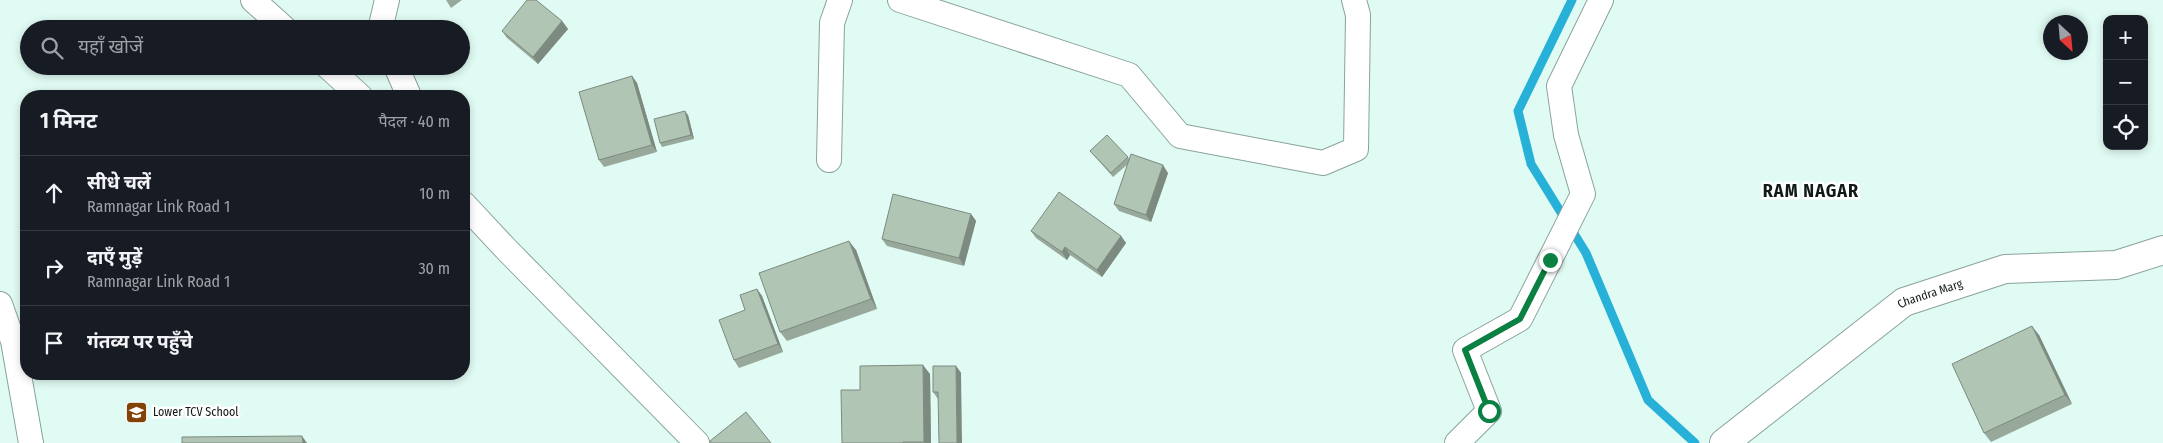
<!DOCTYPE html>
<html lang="hi">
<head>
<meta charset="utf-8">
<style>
	:root { --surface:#171b24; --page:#20242c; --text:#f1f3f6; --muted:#9ea1a6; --line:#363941 }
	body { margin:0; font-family:"Fira Sans Condensed","Noto Sans Devanagari",sans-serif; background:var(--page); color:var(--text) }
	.controls { position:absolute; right:15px; top:15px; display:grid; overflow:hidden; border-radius:10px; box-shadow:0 2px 8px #0003 }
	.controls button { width:45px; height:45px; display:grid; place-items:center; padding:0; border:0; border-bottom:1px solid var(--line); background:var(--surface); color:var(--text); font:25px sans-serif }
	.compass { position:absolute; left:2043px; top:15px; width:45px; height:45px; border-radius:50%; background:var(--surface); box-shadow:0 2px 8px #0003; rotate:154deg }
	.stop { position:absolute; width:15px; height:15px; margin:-11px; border:4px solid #0b8043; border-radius:50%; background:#fff }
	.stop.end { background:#0b8043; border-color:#fff; box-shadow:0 1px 5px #0008 }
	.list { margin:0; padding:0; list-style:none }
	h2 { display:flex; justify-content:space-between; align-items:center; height:65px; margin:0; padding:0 20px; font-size:21px }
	h2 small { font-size:16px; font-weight:400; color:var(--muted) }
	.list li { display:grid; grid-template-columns:32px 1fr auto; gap:15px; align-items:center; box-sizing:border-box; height:75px; padding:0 20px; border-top:1px solid var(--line) }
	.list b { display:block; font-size:19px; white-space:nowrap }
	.list p { margin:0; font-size:16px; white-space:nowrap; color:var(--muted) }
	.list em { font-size:16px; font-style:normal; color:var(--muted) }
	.icon { flex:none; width:28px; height:28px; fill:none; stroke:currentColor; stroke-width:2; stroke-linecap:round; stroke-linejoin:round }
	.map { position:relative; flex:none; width:2163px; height:443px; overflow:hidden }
	.search { position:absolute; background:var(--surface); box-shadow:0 2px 8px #0003; left:20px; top:20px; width:450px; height:55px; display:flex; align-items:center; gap:12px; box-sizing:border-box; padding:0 18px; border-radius:28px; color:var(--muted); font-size:19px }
	.panel { position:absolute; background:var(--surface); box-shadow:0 2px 8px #0003; left:20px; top:90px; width:450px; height:290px; border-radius:20px }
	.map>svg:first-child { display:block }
</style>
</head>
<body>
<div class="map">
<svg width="2163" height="443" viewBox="0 0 2163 443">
	<rect width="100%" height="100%" fill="#e0fbf3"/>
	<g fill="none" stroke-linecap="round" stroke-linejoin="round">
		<polyline stroke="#28b1d8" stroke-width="9" points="1572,0 1518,111 1531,164 1586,253 1648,400 1695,443"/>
		<defs>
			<g id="minor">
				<polyline points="253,0 285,29"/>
				<polyline points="900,0 1129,75 1180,136 1323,163 1356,149 1358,15 1354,0"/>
				<polyline points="384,29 382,21 387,0"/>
				<polyline points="327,66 360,96"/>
				<polyline points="396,66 409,96"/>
				<polyline points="829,160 832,23 840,0"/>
				<polyline points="464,204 506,249 697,443"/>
				<polyline points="0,304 13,341 31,443"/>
				<polyline points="1457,443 1489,411 1465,350 1520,319 1583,194 1566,135 1559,86 1601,0"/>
			</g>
			<g id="tertiary">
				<path id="s1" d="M 1724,443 L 1904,302 L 2005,269 L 2116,265 L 2163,250"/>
			</g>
		</defs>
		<use href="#minor" stroke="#89a39b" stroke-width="26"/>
		<use href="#tertiary" stroke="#89a39b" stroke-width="30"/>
		<use href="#minor" stroke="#fff" stroke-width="24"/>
		<use href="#tertiary" stroke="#fff" stroke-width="28"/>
	</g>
	<g fill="#98a99c">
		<polygon points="446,0 462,0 451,8"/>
		<polygon points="562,21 568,29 538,64 507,38 502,31"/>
		<polygon points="632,76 637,83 657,152 604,167 599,160"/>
		<polygon points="688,115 694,139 662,147 660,143"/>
		<polygon points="1090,151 1128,157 1129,159 1168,173 1151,222 1119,211 1114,204 1128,164 1113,177"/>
		<polygon points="971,214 976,221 964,266 887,246 882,239"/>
		<polygon points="1031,231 1121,236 1126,243 1102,277 1070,255 1067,260 1036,238"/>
		<polygon points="856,250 877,309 787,341 780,332"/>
		<polygon points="757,289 762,296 783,352 739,368 734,360 745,310"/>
		<polygon points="2039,335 2072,404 1991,442 1984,433"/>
		<polygon points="956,366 961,373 938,399 933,392"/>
		<polygon points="930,374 931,443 842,443"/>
	</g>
	<g fill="#7c8a7f">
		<polygon points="562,21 568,29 538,64 533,57"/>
		<polygon points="632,76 637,83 657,152 652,145"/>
		<polygon points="685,111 688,115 694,139 691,135"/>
		<polygon points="1163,165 1168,173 1151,222 1146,215"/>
		<polygon points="971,214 976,221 964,266 959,258"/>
		<polygon points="1121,236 1126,243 1102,277 1097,270"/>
		<polygon points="849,241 856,250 877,309 871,299"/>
		<polygon points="1065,247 1070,255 1067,260 1062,252"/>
		<polygon points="757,289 762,296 783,352 778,344"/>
		<polygon points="2032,326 2039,335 2072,404 2065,395"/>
		<polygon points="923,365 930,374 931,443 925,443 924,442"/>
		<polygon points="956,366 961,373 962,443 957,443"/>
		<polygon points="302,436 307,443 303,443"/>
	</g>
	<g fill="#b1c5b5" stroke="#7c8a7f">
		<polygon points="527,0 536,0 562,21 533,57 502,31"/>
		<polygon points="632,76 652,145 599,160 579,92"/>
		<polygon points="685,111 691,135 660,143 654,119"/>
		<polygon points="1107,135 1128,157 1111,173 1090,151"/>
		<polygon points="1131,154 1163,165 1146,215 1114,204"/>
		<polygon points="1059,192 1121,236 1097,270 1065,247 1062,252 1031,231"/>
		<polygon points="893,194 971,214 959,258 882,239"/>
		<polygon points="849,241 871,299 780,332 759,273"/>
		<polygon points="757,289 778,344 734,360 719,320 745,310 740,295"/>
		<polygon points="2032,326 2065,395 1984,433 1952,364"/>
		<polygon points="923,365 924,442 903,442 903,443 842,443 841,390 860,390 860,366"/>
		<polygon points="933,366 956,366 957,443 939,443 938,392 933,392"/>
		<polygon points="746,412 771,443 711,443 710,441"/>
		<polygon points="302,436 303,443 182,443 182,437"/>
	</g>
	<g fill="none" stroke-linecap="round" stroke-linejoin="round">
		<polyline stroke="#0b8043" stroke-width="6" points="1489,411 1465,350 1520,319 1550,260"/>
	</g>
	<defs>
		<symbol id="school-square" viewBox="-11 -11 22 22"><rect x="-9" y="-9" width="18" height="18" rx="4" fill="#824307" stroke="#fff"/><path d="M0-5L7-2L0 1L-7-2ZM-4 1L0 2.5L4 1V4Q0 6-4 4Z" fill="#fff"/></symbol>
	</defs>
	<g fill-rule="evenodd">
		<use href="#school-square" x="124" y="400" width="25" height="25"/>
	</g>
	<g text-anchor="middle" stroke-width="5" stroke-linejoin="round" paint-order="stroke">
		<g font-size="12" fill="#101a17" stroke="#fff">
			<text dy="4" stroke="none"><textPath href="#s1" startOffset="256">Chandra Marg</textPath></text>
		</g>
		<g font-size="12" fill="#101a17" stroke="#fff" text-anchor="start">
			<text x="153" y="416">Lower TCV School</text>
		</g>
		<g font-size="18" font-weight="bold" letter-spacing="1" fill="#101a17" stroke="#fff">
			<text x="1811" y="197">RAM NAGAR</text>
		</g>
	</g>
</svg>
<div class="controls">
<button>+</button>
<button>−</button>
<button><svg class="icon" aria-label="locate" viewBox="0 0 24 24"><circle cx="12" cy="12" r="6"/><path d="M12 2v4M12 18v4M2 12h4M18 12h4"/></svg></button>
</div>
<svg class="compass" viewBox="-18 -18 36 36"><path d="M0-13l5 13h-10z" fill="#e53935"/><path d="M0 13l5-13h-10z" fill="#9ea1a6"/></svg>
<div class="stop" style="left:1489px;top:411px"></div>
<div class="stop end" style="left:1550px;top:260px"></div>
<div class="search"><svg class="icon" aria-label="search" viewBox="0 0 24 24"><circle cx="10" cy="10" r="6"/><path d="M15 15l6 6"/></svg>यहाँ खोजें</div>
<section class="panel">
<h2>1 मिनट<small>पैदल · 40 m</small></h2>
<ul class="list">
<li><svg class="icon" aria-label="ahead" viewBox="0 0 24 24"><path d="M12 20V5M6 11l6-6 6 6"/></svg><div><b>सीधे चलें</b><p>Ramnagar Link Road 1</p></div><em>10 m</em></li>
<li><svg class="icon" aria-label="right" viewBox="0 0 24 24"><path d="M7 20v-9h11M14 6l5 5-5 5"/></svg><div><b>दाएँ मुड़ें</b><p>Ramnagar Link Road 1</p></div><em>30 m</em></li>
<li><svg class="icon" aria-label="arrive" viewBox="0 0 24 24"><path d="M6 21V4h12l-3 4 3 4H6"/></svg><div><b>गंतव्य पर पहुँचे</b></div></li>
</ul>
</section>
</div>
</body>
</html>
